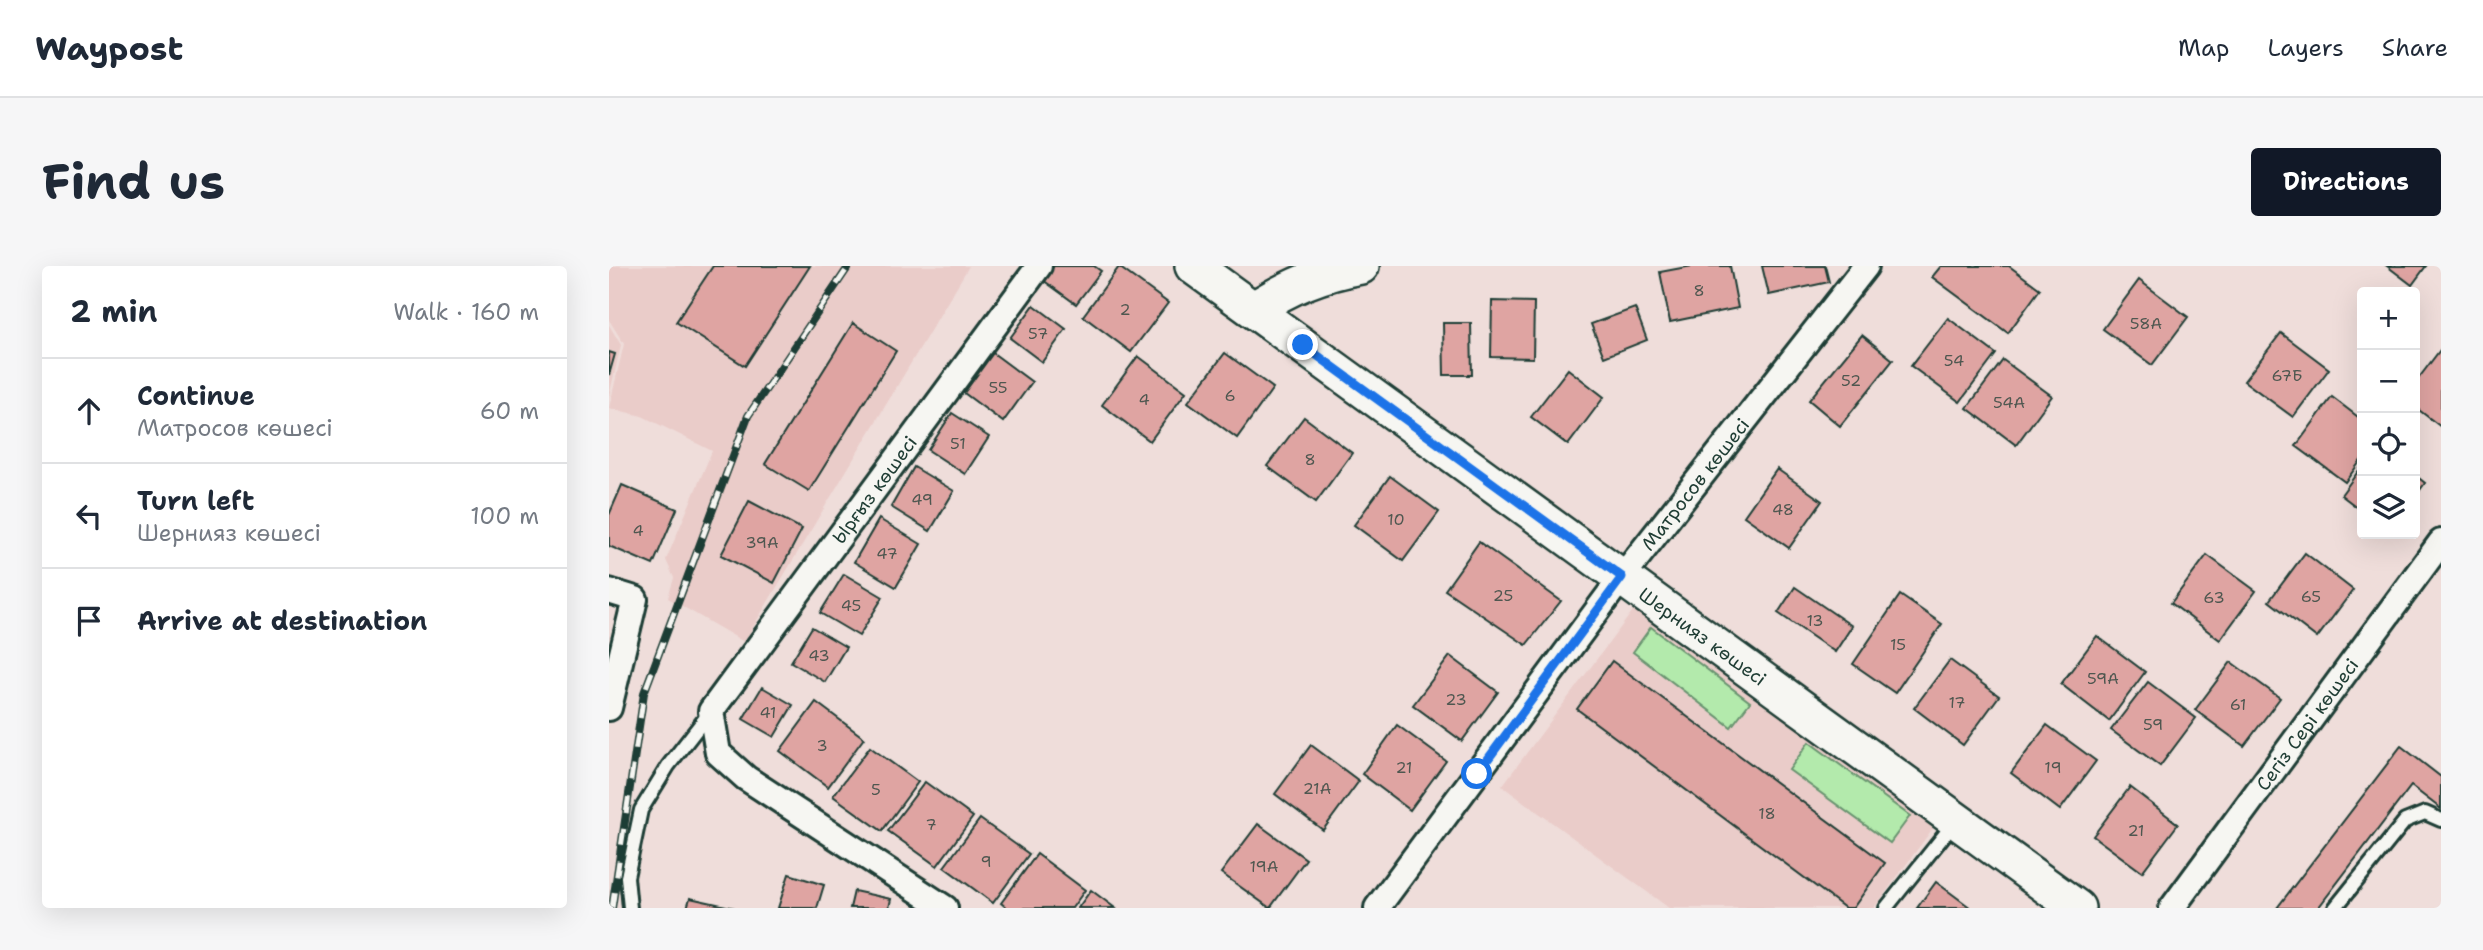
<!DOCTYPE html>
<html lang="en">
<head>
<meta charset="utf-8">
<style>
	:root { --surface:#fff; --page:#f6f6f7; --text:#1f2937; --muted:#747a83; --line:#e0e1e3; --accent:#111827 }
	body { margin:0; font-family:"Shantell Sans",sans-serif; background:var(--page); color:var(--text) }
	.controls { position:absolute; right:21px; top:21px; display:grid; overflow:hidden; border-radius:7px; box-shadow:0 7px 28px #0002 }
	.controls button { width:63px; height:63px; display:grid; place-items:center; padding:0; border:0; border-bottom:2px solid var(--line); background:var(--surface); color:var(--text); font:35px sans-serif }
	.stop { position:absolute; width:21px; height:21px; margin:-16px; border:5px solid #1a73e8; border-radius:50%; background:#fff }
	.stop.end { background:#1a73e8; border-color:#fff; box-shadow:0 2px 7px #0008 }
	.list { margin:0; padding:0; list-style:none }
	h2 { display:flex; justify-content:space-between; align-items:center; height:91px; margin:0; padding:0 28px; font-size:30px }
	h2 small { font-size:23px; font-weight:400; color:var(--muted) }
	.list li { display:grid; grid-template-columns:46px 1fr auto; gap:21px; align-items:center; box-sizing:border-box; height:105px; padding:0 28px; border-top:2px solid var(--line) }
	.list b { display:block; font-size:26px; white-space:nowrap }
	.list p { margin:0; font-size:23px; white-space:nowrap; color:var(--muted) }
	.list em { font-size:23px; font-style:normal; color:var(--muted) }
	.icon { flex:none; width:38px; height:38px; fill:none; stroke:currentColor; stroke-width:2; stroke-linecap:round; stroke-linejoin:round }
	.map { position:relative; flex:none; width:1832px; height:642px; overflow:hidden; border-radius:7px }
	header { display:flex; align-items:center; gap:42px; box-sizing:border-box; height:98px; padding:0 35px; background:var(--surface); border-bottom:2px solid var(--line) }
	header strong { font-size:33px }
	nav { display:flex; gap:38px; margin-inline-start:auto; font-size:24px }
	.intro { display:flex; align-items:center; justify-content:space-between; box-sizing:border-box; height:168px; padding:0 42px }
	h1 { margin:0; font-size:49px }
	.button { padding:18px 32px; border-radius:7px; background:var(--accent); color:#fff; font-size:24px; font-weight:700 }
	main { display:flex; gap:42px; padding:0 42px }
	aside { flex:1; background:var(--surface); border-radius:7px; box-shadow:0 7px 28px #0002 }
	.map>svg:first-child { display:block }
</style>
</head>
<body>
<header>
<strong>Waypost</strong>
<nav><a>Map</a><a>Layers</a><a>Share</a></nav>
</header>
<div class="intro"><h1>Find us</h1><a class="button">Directions</a></div>
<main>
<aside>
<h2>2 min<small>Walk · 160 m</small></h2>
<ul class="list">
<li><svg class="icon" aria-label="ahead" viewBox="0 0 24 24"><path d="M12 20V5M6 11l6-6 6 6"/></svg><div><b>Continue</b><p>Матросов көшесі</p></div><em>60 m</em></li>
<li><svg class="icon" aria-label="left" viewBox="0 0 24 24"><path d="M17 20v-9H6M10 6l-5 5 5 5"/></svg><div><b>Turn left</b><p>Шернияз көшесі</p></div><em>100 m</em></li>
<li><svg class="icon" aria-label="arrive" viewBox="0 0 24 24"><path d="M6 21V4h12l-3 4 3 4H6"/></svg><div><b>Arrive at destination</b></div></li>
</ul>
</aside>
<div class="map">
<svg width="1832" height="642" viewBox="0 0 1832 642">
	<rect width="100%" height="100%" fill="#efddda"/>
	<filter id="ink" filterUnits="userSpaceOnUse"><feTurbulence type="fractalNoise" baseFrequency=".0143" numOctaves="2"/><feDisplacementMap in="SourceGraphic" scale="14" xChannelSelector="R" yChannelSelector="G"/><feConvolveMatrix kernelMatrix="1 2 1 2 8 2 1 2 1" color-interpolation-filters="sRGB"/></filter>
	<g filter="url(#ink)">
		<g fill="#eaccc9">
			<polygon points="0,0 360,0 135,376 59,332 65,312 57,294 103,185 33,150 0,142 15,78 0,54"/>
			<polygon points="0,59 12,79 0,130"/>
			<polygon points="1029,338 1330,554 1265,642 1060,642 893,520"/>
		</g>
		<g fill="#b3eaac" stroke="#699470" stroke-width="2">
			<polygon points="1042,361 1141,436 1122,461 1024,386"/>
			<polygon points="1200,476 1301,550 1281,577 1180,504"/>
		</g>
		<g fill="#dfa4a2" stroke="#1f3d34" stroke-width="2">
			<polygon points="104,0 201,0 136,100 67,56"/>
			<polygon points="445,0 485,0 492,5 467,38 434,14"/>
			<polygon points="1083,0 1121,0 1129,42 1061,56 1051,6"/>
			<polygon points="1153,0 1216,0 1220,16 1160,29"/>
			<polygon points="1332,0 1400,0 1431,23 1399,67 1323,11"/>
			<polygon points="1778,0 1817,0 1803,19"/>
			<polygon points="510,1 559,37 522,86 474,50"/>
			<polygon points="1530,14 1579,51 1543,99 1494,63"/>
			<polygon points="883,35 925,36 924,92 882,91"/>
			<polygon points="425,39 457,63 433,96 401,72"/>
			<polygon points="1026,42 1038,74 995,91 982,58"/>
			<polygon points="1339,52 1387,88 1351,136 1302,100"/>
			<polygon points="244,57 287,85 200,225 156,198"/>
			<polygon points="834,57 862,57 863,109 835,109"/>
			<polygon points="1672,67 1720,103 1684,151 1635,115"/>
			<polygon points="1253,69 1284,94 1231,160 1200,134"/>
			<polygon points="1831,84 1832,85 1832,161 1806,141 1806,117"/>
			<polygon points="0,86 6,88 0,109"/>
			<polygon points="384,87 423,116 394,156 355,127"/>
			<polygon points="616,87 664,122 628,172 579,136"/>
			<polygon points="529,90 577,126 541,175 493,139"/>
			<polygon points="1394,94 1443,130 1407,179 1358,142"/>
			<polygon points="959,103 995,131 959,179 922,151"/>
			<polygon points="1723,131 1753,154 1753,193 1736,216 1687,180"/>
			<polygon points="343,147 380,171 356,208 319,184"/>
			<polygon points="695,151 743,187 707,236 658,200"/>
			<polygon points="1753,200 1753,245 1732,229"/>
			<polygon points="305,201 345,225 321,265 282,241"/>
			<polygon points="1168,203 1213,235 1180,282 1135,250"/>
			<polygon points="1806,209 1816,217 1806,231"/>
			<polygon points="781,210 830,246 794,295 745,259"/>
			<polygon points="13,219 68,243 44,299 0,280 0,249"/>
			<polygon points="140,235 193,263 165,317 112,289"/>
			<polygon points="270,253 312,278 287,321 245,296"/>
			<polygon points="870,276 952,335 917,379 836,324"/>
			<polygon points="1696,287 1744,324 1708,372 1660,335"/>
			<polygon points="1598,289 1647,325 1611,374 1562,337"/>
			<polygon points="235,308 274,331 250,370 211,347"/>
			<polygon points="1186,321 1243,360 1226,386 1169,347"/>
			<polygon points="1291,329 1333,358 1286,427 1244,398"/>
			<polygon points="203,361 237,381 216,416 182,396"/>
			<polygon points="1488,370 1536,406 1500,455 1452,418"/>
			<polygon points="841,390 889,426 853,475 804,439"/>
			<polygon points="1341,394 1390,430 1354,479 1305,442"/>
			<polygon points="1003,395 1276,597 1244,642 1236,642 968,443"/>
			<polygon points="1622,396 1671,432 1635,480 1586,444"/>
			<polygon points="1539,416 1587,452 1551,500 1502,464"/>
			<polygon points="153,421 184,439 165,471 134,453"/>
			<polygon points="207,436 255,472 219,521 171,485"/>
			<polygon points="788,459 837,495 801,544 753,508"/>
			<polygon points="1438,459 1487,495 1451,544 1402,507"/>
			<polygon points="702,479 750,515 714,564 666,528"/>
			<polygon points="1792,480 1832,511 1832,543 1802,520 1709,642 1668,642"/>
			<polygon points="261,481 309,516 273,565 224,530"/>
			<polygon points="316,516 364,551 328,600 279,565"/>
			<polygon points="1521,521 1569,558 1533,606 1484,570"/>
			<polygon points="371,553 420,588 384,637 335,601"/>
			<polygon points="649,558 697,593 661,642 612,607"/>
			<polygon points="428,588 476,624 463,642 398,642 392,637"/>
			<polygon points="180,608 215,619 208,642 169,642"/>
			<polygon points="1327,616 1362,642 1308,642"/>
			<polygon points="482,624 506,642 469,642"/>
			<polygon points="245,625 282,633 280,642 241,642"/>
			<polygon points="81,632 126,642 78,642"/>
		</g>
		<g fill="none" stroke-linecap="round" stroke-linejoin="round">
			<defs>
				<g id="lane">
					<polyline points="21,642 18,611 32,544 59,500 101,446"/>
					<polyline points="1277,642 1345,557"/>
					<polyline points="1726,642 1796,555 1816,547 1832,554"/>
				</g>
				<g id="street">
					<polyline points="0,325 26,333 0,442"/>
					<path id="s1" d="M 336,642 L 137,512 L 109,487 L 102,445 L 430,0"/>
					<path id="s2" d="M 768,642 L 1013,311 L 1257,0"/>
					<path id="s3" d="M 1563,642 L 1832,276"/>
				</g>
				<g id="secondary">
					<path id="s4" d="M 584,0 L 1468,642"/>
					<path d="M 645,43 C 680,21 711,7 752,0"/>
				</g>
			</defs>
			<use href="#lane" stroke="#1f3d34" stroke-width="18"/>
			<use href="#street" stroke="#1f3d34" stroke-width="30"/>
			<use href="#secondary" stroke="#1f3d34" stroke-width="40"/>
			<use href="#lane" stroke="#f6f6f2" stroke-width="12"/>
			<use href="#street" stroke="#f6f6f2" stroke-width="24"/>
			<use href="#secondary" stroke="#f6f6f2" stroke-width="35"/>
			<defs>
				<polyline id="rail" points="3,642 35,427 139,150 240,0"/>
			</defs>
			<use href="#rail" stroke="#1f3d34" stroke-width="8"/>
			<use href="#rail" stroke="#f6f6f2" stroke-width="5" stroke-dasharray="16" stroke-linecap="butt"/>
		</g>
	</g>
	<g fill="none" stroke-linecap="round" stroke-linejoin="round" filter="url(#ink)">
		<polyline stroke="#1a73e8" stroke-width="9" points="694,79 1013,311 868,508"/>
	</g>
	<g text-anchor="middle" stroke-width="5" stroke-linejoin="round" paint-order="stroke">
		<g font-size="16" fill="#4f5750">
			<text x="1090" y="30">8</text>
			<text x="516" y="49">2</text>
			<text x="1537" y="63">58А</text>
			<text x="429" y="73">57</text>
			<text x="1345" y="100">54</text>
			<text x="1678" y="115">67Б</text>
			<text x="1242" y="120">52</text>
			<text x="389" y="127">55</text>
			<text x="621" y="135">6</text>
			<text x="535" y="139">4</text>
			<text x="1400" y="142">54А</text>
			<text x="349" y="183">51</text>
			<text x="701" y="199">8</text>
			<text x="313" y="239">49</text>
			<text x="1174" y="249">48</text>
			<text x="787" y="259">10</text>
			<text x="29" y="270">4</text>
			<text x="153" y="282">39А</text>
			<text x="278" y="293">47</text>
			<text x="894" y="335">25</text>
			<text x="1702" y="336">65</text>
			<text x="1605" y="337">63</text>
			<text x="242" y="345">45</text>
			<text x="1206" y="360">13</text>
			<text x="1289" y="384">15</text>
			<text x="210" y="395">43</text>
			<text x="1494" y="418">59А</text>
			<text x="847" y="439">23</text>
			<text x="1348" y="442">17</text>
			<text x="1629" y="444">61</text>
			<text x="159" y="452">41</text>
			<text x="1544" y="464">59</text>
			<text x="213" y="485">3</text>
			<text x="795" y="507">21</text>
			<text x="1444" y="507">19</text>
			<text x="708" y="528">21А</text>
			<text x="267" y="529">5</text>
			<text x="1158" y="553">18</text>
			<text x="322" y="564">7</text>
			<text x="1527" y="570">21</text>
			<text x="377" y="601">9</text>
			<text x="655" y="606">19А</text>
		</g>
		<g font-size="19" fill="#1f3d34" stroke="#f6f6f2">
			<text dy="7" stroke="none"><textPath href="#s2" startOffset="530">Матросов көшесі</textPath></text>
			<text dy="7" stroke="none"><textPath href="#s1" startOffset="593">Ырғыз көшесі</textPath></text>
			<text dy="7" stroke="none"><textPath href="#s4" startOffset="630">Шернияз көшесі</textPath></text>
			<text dy="7" stroke="none"><textPath href="#s3" startOffset="228">Сегіз Сері көшесі</textPath></text>
		</g>
	</g>
</svg>
<div class="controls">
<button>+</button>
<button>−</button>
<button><svg class="icon" aria-label="locate" viewBox="0 0 24 24"><circle cx="12" cy="12" r="6"/><path d="M12 2v4M12 18v4M2 12h4M18 12h4"/></svg></button>
<button><svg class="icon" aria-label="layers" viewBox="0 0 24 24"><path d="M12 4l9 5-9 5-9-5zM3 14l9 5 9-5"/></svg></button>
</div>
<div class="stop" style="left:868px;top:508px"></div>
<div class="stop end" style="left:694px;top:79px"></div>
</div>
</main>
</body>
</html>
